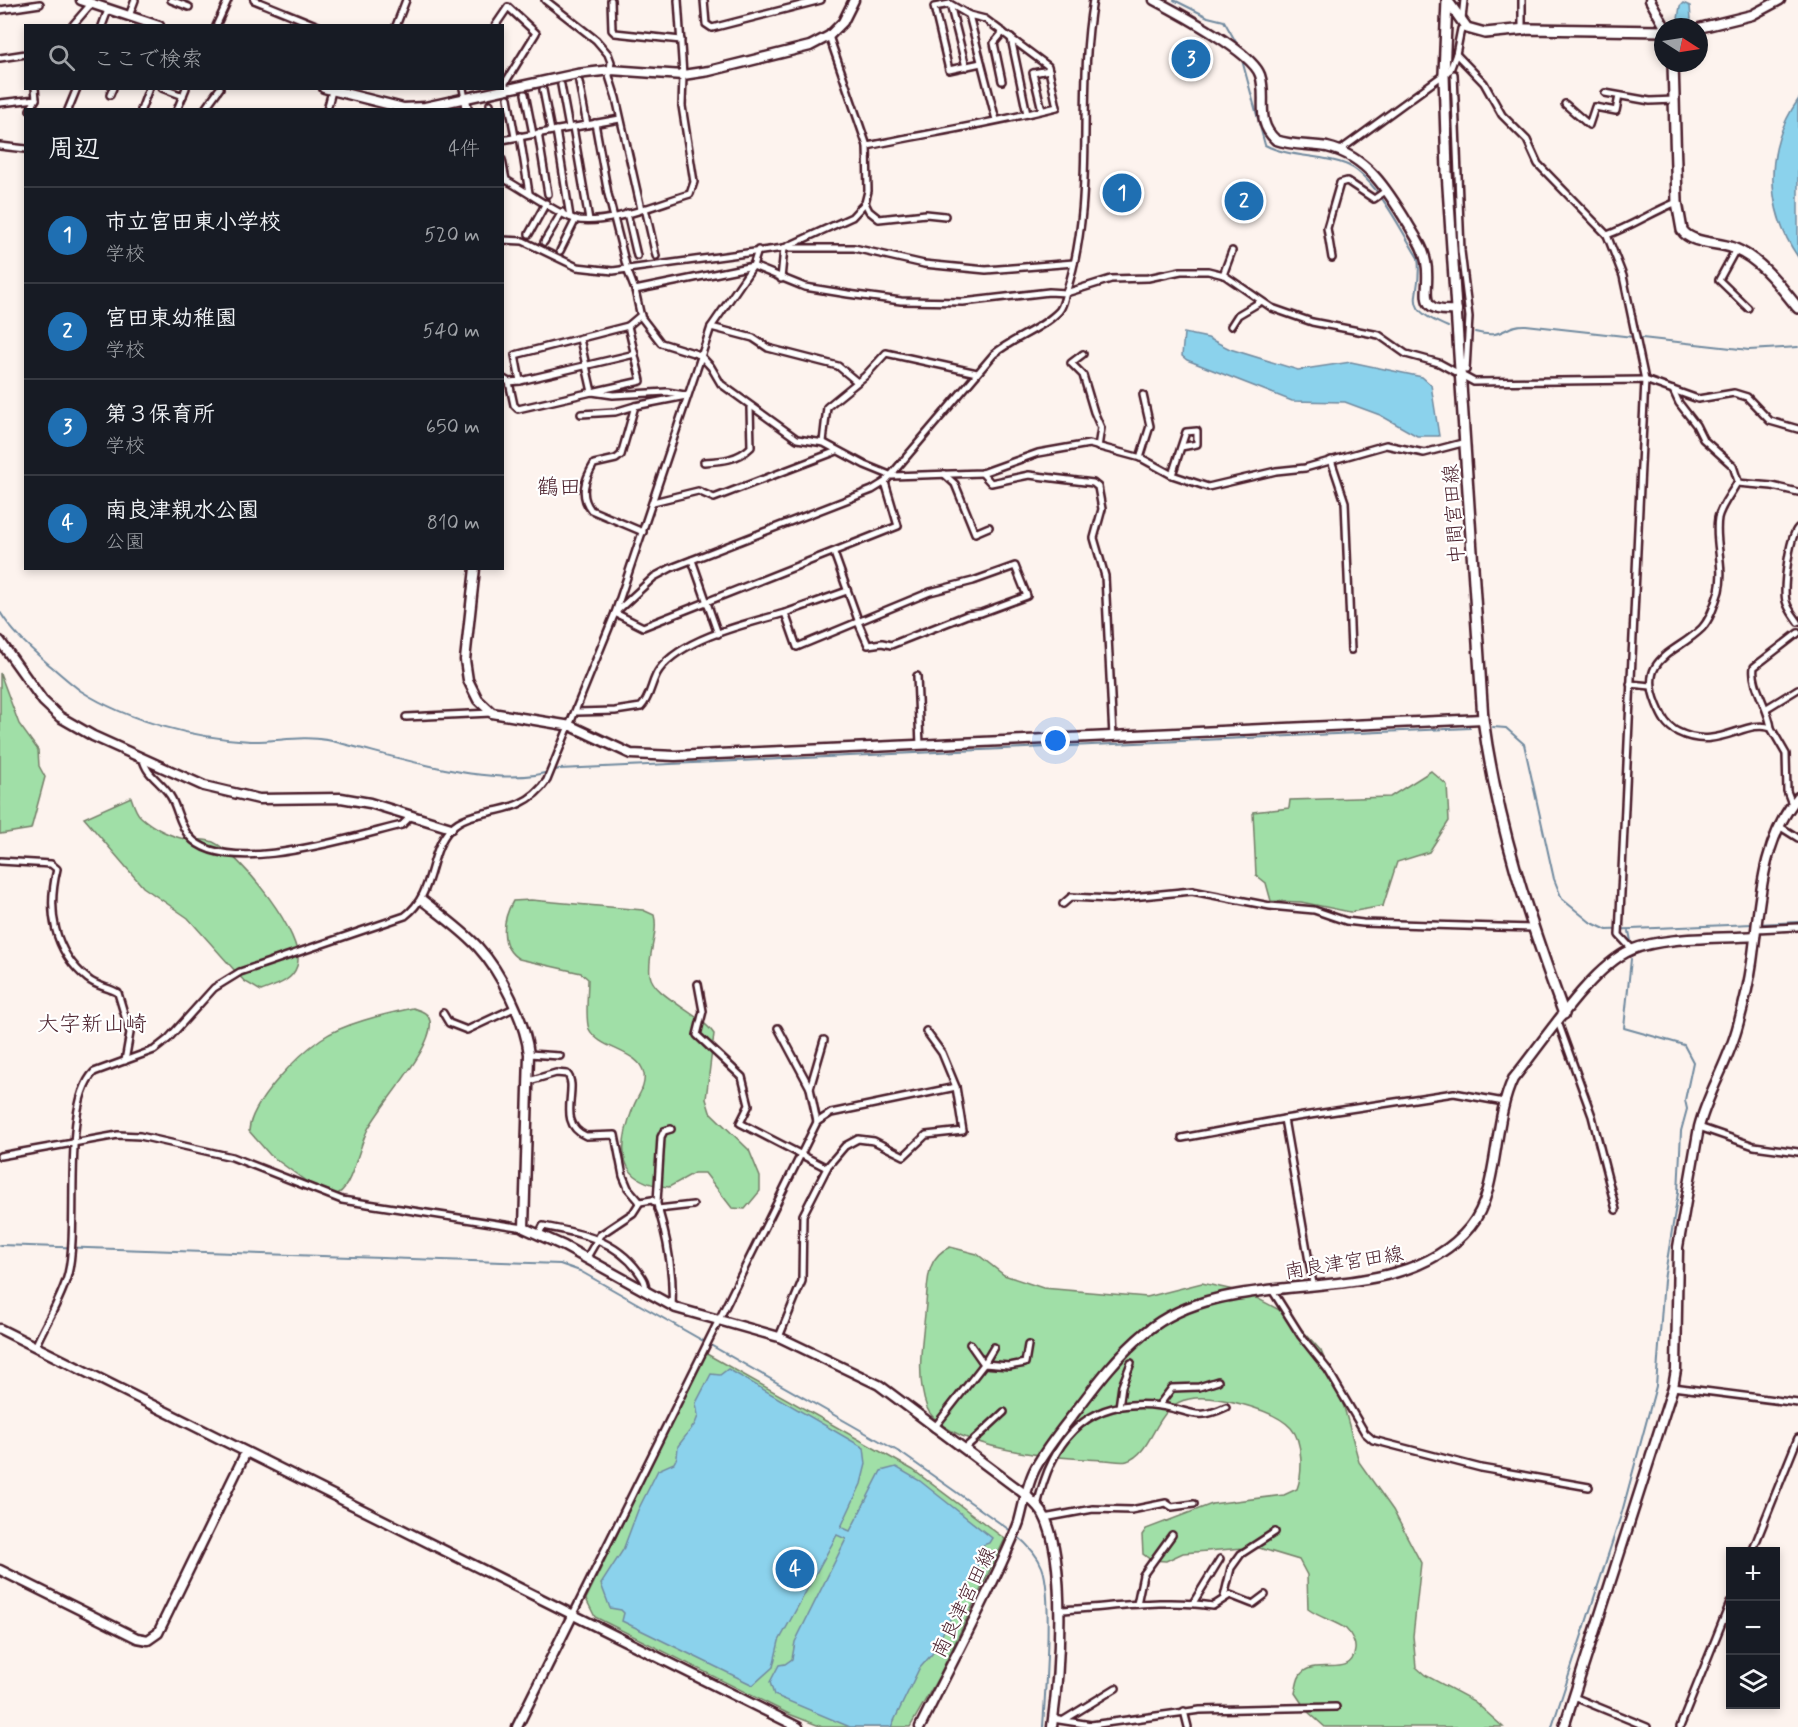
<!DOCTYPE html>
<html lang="ja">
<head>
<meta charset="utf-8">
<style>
	:root { --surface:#171b24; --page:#242831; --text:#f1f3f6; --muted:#9ea1a6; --line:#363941; --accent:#1f6fb2 }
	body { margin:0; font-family:Mynerve,"Klee One",sans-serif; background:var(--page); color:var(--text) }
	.controls { position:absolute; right:18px; bottom:18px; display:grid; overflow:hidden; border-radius:0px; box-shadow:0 3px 9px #0003 }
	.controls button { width:54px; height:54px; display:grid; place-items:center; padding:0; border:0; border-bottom:2px solid var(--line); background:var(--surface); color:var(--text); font:30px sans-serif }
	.compass { position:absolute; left:1654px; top:18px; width:54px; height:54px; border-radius:50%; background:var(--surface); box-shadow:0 3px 9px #0003; rotate:102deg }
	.you { position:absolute; left:1056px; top:741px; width:21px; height:21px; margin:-15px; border:4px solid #fff; border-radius:50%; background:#1a73e8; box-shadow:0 0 0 9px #1a73e833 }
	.badge { display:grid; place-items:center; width:39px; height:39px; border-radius:50%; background:var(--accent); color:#fff; font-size:20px; font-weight:700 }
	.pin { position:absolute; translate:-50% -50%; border:3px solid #fff; box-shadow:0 2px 6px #0006 }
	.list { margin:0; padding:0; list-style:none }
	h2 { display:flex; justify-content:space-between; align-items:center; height:78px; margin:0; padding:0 24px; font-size:26px }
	h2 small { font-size:20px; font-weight:400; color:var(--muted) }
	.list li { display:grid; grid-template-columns:39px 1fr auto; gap:18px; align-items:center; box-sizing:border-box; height:96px; padding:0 24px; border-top:2px solid var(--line) }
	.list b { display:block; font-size:22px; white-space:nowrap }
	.list p { margin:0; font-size:20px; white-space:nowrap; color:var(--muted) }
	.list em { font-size:20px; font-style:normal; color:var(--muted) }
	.icon { flex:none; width:33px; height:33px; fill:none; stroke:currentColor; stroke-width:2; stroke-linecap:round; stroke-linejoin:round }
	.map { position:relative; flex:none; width:1798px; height:1727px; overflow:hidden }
	.search { position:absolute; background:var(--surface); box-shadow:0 3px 9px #0003; left:24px; top:24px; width:480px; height:66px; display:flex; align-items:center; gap:15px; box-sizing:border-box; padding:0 21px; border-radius:0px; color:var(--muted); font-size:22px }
	.panel { position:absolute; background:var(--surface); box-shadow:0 3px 9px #0003; left:24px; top:108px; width:480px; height:462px; border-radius:0px }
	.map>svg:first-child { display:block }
</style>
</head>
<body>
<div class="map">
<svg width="1798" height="1727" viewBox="0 0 1798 1727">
	<rect width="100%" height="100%" fill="#fdf3ee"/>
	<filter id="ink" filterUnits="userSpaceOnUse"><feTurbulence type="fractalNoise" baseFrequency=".0167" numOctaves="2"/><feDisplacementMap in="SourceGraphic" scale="12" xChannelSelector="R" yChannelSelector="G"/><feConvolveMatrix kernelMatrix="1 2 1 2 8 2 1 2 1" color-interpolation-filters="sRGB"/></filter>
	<g filter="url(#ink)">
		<g fill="#a0dfa7" stroke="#757f69" stroke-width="1.5">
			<polygon points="0,673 19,724 38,750 39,766 45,777 31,829 0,834"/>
			<polygon points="1431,771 1447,785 1449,821 1429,852 1397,862 1383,906 1350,912 1301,902 1271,901 1266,883 1256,875 1253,812 1289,808 1290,800 1390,797"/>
			<path d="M 131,797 C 133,803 136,813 141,817 C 152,827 171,837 186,839 C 194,840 205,839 213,842 C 240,854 307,937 297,966 C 292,982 274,986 261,991 L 244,981 L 188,918 L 143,887 L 84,818 Z"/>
			<path d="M 531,900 L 643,910 L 654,915 C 659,933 647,955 650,975 C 653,996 700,1013 714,1034 L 706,1099 L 710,1112 L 749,1150 L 760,1177 L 760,1191 L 745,1209 L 732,1208 L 705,1173 L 694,1173 L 669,1187 C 617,1183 617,1149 633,1108 C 637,1096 646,1088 644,1074 C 640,1050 599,1050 589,1029 C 585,1020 588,991 588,979 L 581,973 L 519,959 C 499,947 502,920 513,901 Z"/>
			<path d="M 413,1008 C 421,1011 428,1012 430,1021 C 435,1047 379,1106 367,1131 C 360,1145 351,1187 339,1193 C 336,1195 329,1195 325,1195 L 270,1155 L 249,1131 C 250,1103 298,1055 321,1039 C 344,1023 386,1014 413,1008 Z"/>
			<path d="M 950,1247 L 977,1254 L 1004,1275 L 1043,1288 L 1147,1297 L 1202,1283 L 1247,1293 L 1289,1315 L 1321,1351 L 1344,1407 L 1359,1462 L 1393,1510 L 1421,1563 L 1413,1636 L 1416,1667 L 1425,1675 L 1474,1701 L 1503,1727 L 1325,1727 L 1307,1711 L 1295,1693 C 1297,1686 1297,1676 1304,1671 C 1320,1659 1352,1678 1355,1650 C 1356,1643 1351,1634 1346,1629 C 1335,1621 1320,1618 1308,1609 L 1307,1575 L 1299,1560 L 1256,1547 L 1183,1553 L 1166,1561 L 1151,1560 L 1143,1554 L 1142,1535 L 1146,1529 L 1212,1504 L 1284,1495 L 1297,1489 C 1303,1473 1303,1441 1291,1428 C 1274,1409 1214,1394 1189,1399 C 1155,1404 1154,1453 1127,1461 C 1121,1463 1111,1460 1105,1460 C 1059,1458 1005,1454 962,1436 C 950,1431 932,1420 927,1408 C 915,1376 923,1338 926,1304 C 928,1281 926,1257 950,1247 Z"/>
			<polygon points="705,1353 913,1470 1005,1539 939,1676 910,1727 822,1727 789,1714 595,1617 586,1599"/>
		</g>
		<g fill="#8bd2ec" stroke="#718a9f" stroke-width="1.5">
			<polygon points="1683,3 1690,6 1691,19 1683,24 1678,19 1680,6"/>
			<path d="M 1798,100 L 1798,257 C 1765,209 1764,149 1798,100 Z"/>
			<polygon points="1184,333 1208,338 1230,349 1298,370 1351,362 1422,377 1431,385 1439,436 1417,436 1380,415 1345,402 1292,401 1187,360 1182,356"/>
			<polygon points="728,1369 864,1448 866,1464 861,1484 841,1527 850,1531 881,1471 896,1467 920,1481 992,1538 989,1543 980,1546 977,1556 979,1563 932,1654 919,1669 891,1727 850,1727 774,1695 770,1682 779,1665 785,1664 792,1659 795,1642 846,1539 837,1535 779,1641 773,1667 753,1685 622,1621 624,1613 621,1610 610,1608 601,1584 623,1550 638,1510 658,1470 674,1463 677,1457 678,1446 695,1424 698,1416 696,1403 711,1374 720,1375"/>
		</g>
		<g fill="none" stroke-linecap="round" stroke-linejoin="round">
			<g stroke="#718a9f" stroke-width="2">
				<polyline points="1174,0 1208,17 1224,21 1241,51"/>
				<path d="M 1242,60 L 1265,145 C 1287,157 1321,155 1345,164 C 1374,174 1402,232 1418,258 C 1424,299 1396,305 1448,327"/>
				<path d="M 1475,332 C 1506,340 1503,324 1526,325 L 1749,350 L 1798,347"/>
				<path d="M 0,612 C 13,633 28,646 46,662 C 57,671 69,682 81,691 C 128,721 194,738 250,741 C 275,742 301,735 327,740 C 391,754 495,793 559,769 L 1470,728"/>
				<polyline points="1493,727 1506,728 1524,744 1554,879 1562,899 1590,922 1607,930 1753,924"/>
				<polyline points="1759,924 1798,922"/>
				<polyline points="1629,931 1631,941"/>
				<polyline points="0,1245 560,1264 580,1271 901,1453 1011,1531"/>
				<path d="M 1016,1535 C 1027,1544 1037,1554 1042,1567 C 1053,1594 1045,1694 1043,1727"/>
				<polyline points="1552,1727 1622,1512 1656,1386 1664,1280 1678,1193 1681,1131 1687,1109 1685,1100 1693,1062 1684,1045 1624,1028 1631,959"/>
			</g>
			<defs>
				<g id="street">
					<polyline points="171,0 189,7"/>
					<polyline points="254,0 318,26"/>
					<polyline points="545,0 596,40 608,54 611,62 609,76 616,98 641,209"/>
					<polyline points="611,0 612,30 615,33 681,40"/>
					<polyline points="704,0 706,24 712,28 821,0"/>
					<polyline points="1522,0 1522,29"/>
					<polyline points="950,4 966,67"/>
					<polyline points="0,10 40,4"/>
					<polyline points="969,15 950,4 934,7 949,70 981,63"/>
					<polyline points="129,16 135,0"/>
					<polyline points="1462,19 1464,0"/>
					<polyline points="72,26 91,4"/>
					<polyline points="102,26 108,10"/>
					<polyline points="216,26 228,0"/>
					<polyline points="396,26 406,0"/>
					<polyline points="495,26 508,7 536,33 505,83 506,90"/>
					<polyline points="1011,38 1027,114"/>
					<polyline points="1456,54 1461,29"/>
					<polyline points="0,58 26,54"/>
					<polyline points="1454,74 1461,251 1469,317 1466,370"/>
					<polyline points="1002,81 994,43 1003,32"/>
					<polyline points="579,82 587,125"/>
					<polyline points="561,85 569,128"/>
					<polyline points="162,88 183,96"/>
					<polyline points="463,88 465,99"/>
					<polyline points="543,90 551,131"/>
					<polyline points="1605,93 1650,101 1675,100"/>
					<polyline points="525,94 533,134"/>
					<polyline points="110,95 113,88"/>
					<polyline points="508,98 515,137"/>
					<polyline points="0,103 36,99 35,88"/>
					<polyline points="490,104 491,110"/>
					<polyline points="1565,104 1589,125 1595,107 1616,111 1619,96"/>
					<polyline points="30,110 36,99"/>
					<polyline points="68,110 77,88"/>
					<polyline points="141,110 149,88"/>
					<polyline points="177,110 186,88"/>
					<polyline points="204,110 220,88"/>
					<polyline points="327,110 332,91"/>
					<polyline points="1042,110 1033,73 1049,70"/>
					<polyline points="595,123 608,194 627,269 635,290 641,317 661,343 700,355 711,367 721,384 797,439 824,443 865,465 892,476 982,473 1038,453 1089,444 1141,458 1172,475 1208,487 1276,471 1305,468 1386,445 1424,453 1466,442"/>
					<polyline points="573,127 589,220"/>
					<polyline points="556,130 570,217"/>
					<polyline points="538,133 548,194"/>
					<polyline points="520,136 529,193"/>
					<polyline points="502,140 620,119"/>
					<polyline points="0,146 26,149"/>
					<path d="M 867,146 C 930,133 994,123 1057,107 L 1048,66 L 985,19 L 969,15 L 996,120"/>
					<polyline points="1339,151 1450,70 1456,54 1484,83 1502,115 1527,140 1538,164 1607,235 1623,276 1645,380 1619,935 1632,949"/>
					<path d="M 502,160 L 506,180 C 524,190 556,213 574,219 C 605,227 659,203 690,194 L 694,182 L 682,106 L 683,75 L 678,0"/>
					<polyline points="865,203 869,211 879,219 926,214 945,216"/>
					<polyline points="645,208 656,256"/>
					<polyline points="627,213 637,256"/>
					<polyline points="529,234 546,203"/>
					<path d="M 1607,235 C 1632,226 1652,212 1677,202"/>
					<polyline points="502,240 523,241 577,267 613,271 784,248 854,248 924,264 986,270 1074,263"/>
					<polyline points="544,242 562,212"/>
					<polyline points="784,248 852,217 865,203 868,191 867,146 829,36"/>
					<polyline points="1736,249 1719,280 1748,308"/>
					<polyline points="560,251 576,219"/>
					<polyline points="1332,258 1327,228 1340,183 1347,181 1374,199 1387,190"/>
					<polyline points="1223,275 1232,251"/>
					<polyline points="781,279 784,248"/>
					<polyline points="635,290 753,266 805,287 848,294 901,301 963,302 1049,292 1066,293 1111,279 1148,278 1181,271 1208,271 1224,275 1272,308 1312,322 1379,335 1406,354 1439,363 1474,382 1645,380 1698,399 1734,393 1747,397 1770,421 1798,429"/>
					<polyline points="628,326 641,315"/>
					<polyline points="1231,326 1238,315 1260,302"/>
					<polyline points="711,327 753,338 768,348 838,366 856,381"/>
					<polyline points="1083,354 1071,363 1083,375 1094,412 1101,428 1098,447"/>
					<polyline points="502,378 509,382 514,405 518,409 592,392 613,395 667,392 685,395"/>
					<polyline points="520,381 635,354"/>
					<polyline points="509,382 520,381 515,355 628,326 641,381 592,392 580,339"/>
					<path d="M 1673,390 L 1679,403 L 1696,425 L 1703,439 L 1733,466 L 1738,481 C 1732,493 1721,505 1718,518 C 1714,542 1725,566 1719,591 C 1715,603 1711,618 1702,628 C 1676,654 1637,657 1657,705 C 1662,717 1666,726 1678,732 C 1718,752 1746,718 1771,728 L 1786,754 L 1787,791 L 1792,804"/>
					<polyline points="581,414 615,412 635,406"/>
					<polyline points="823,442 827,407 865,376 886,353 977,373"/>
					<polyline points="1140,458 1150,426 1143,395"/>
					<polyline points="1331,460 1345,502 1351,650"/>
					<path d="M 704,462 C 722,461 738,460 751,447 L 750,408"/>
					<polyline points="982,473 991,483 1029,475 1093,483 1098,487 1102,509 1094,538 1105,576 1113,737"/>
					<polyline points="944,474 955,484 975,533 989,527"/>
					<polyline points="1172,475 1181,447 1197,444 1197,431 1186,432 1181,447"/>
					<polyline points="1737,483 1772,486 1798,492"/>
					<polyline points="653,502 698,491 714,498 837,451"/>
					<path d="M 1798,528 C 1789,537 1783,588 1786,601 C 1788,609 1794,616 1798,622"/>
					<path d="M 643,532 L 591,510 C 579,495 585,479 594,464 L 616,459 L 621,455 L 635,406 L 686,396"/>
					<polyline points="834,553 858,620"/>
					<polyline points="692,560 718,634"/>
					<path d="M 616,612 L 654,577 L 671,568 L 872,490 L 885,482 L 994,354 C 1013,338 1042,329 1059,311 C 1064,305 1064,297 1067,290 C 1097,196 1076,96 1093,0"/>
					<polyline points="615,613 643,627 898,526 885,482"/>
					<polyline points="785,613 847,591"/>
					<polyline points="917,676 920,745"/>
					<polyline points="1630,684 1651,686"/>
					<polyline points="1767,708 1798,689"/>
					<path d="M 577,712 L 615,711 L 641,707 C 651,697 651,681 659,670 C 682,638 749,623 785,613 L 797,647 L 930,592 L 973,581 L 1015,566 L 1027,596 L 981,613 L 967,615 L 891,645 L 882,643 L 868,645 L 858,622"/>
					<polyline points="406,717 491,713"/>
					<path d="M 1771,728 C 1769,708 1751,686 1754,667 L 1798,633"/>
					<path d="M 143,759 C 146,776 164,783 172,799 C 178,811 180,825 189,836 C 224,879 355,836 402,825 L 412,815"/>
					<polyline points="1779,826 1798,838"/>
					<path d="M 0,861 L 51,864 L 57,869 C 47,910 53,951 88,979 C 97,987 109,987 118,993 L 130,1033 L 125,1061"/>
					<polyline points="1063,904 1071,897 1111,899 1192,891 1270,906 1314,910 1346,921 1363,923 1532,928"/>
					<polyline points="1756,929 1798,927"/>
					<polyline points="698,984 703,1011 697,1035 742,1077 749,1105 740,1123 827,1168"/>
					<polyline points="443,1013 449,1023 467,1030 514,1008"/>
					<polyline points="1558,1022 1592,1116 1616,1210"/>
					<polyline points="778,1028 810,1088 817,1122"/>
					<polyline points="529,1054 560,1056"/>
					<path d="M 529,1081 L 556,1073 L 567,1074 C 580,1087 555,1123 586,1136 L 615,1135 L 623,1176 L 628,1188 L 640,1202 L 652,1200 L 657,1204 C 667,1237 674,1271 672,1306"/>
					<polyline points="810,1088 824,1040"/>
					<polyline points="1284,1119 1313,1284"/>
					<polyline points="1699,1127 1754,1146 1798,1152"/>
					<polyline points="1182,1138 1284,1119 1454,1093 1504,1102"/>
					<polyline points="0,1156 118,1135 140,1136 232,1157 342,1200 524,1228"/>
					<polyline points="657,1202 661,1137 664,1131 671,1129"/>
					<polyline points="658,1209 693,1205"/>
					<path d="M 539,1234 L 543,1226 C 580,1233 614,1239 638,1271 C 643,1278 647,1283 645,1292"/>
					<polyline points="586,1259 600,1235 633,1213 640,1202"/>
					<polyline points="1272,1290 1301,1336 1328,1370 1365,1433 1373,1440 1481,1468 1589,1487"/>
					<polyline points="779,1337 802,1281 803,1215 828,1166 845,1146 858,1139 874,1141 904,1156 926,1135 963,1131 956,1087"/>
					<polyline points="970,1344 984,1364 994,1347"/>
					<path d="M 36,1345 C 46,1322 62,1298 68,1274 C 80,1226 61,1105 94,1072 L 154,1050 L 168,1039 L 214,988 L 240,972 L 405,916 C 436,893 427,853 451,828 C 474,804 520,821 547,780 L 615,613 L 711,327 L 753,266 L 758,250"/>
					<polyline points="1673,1387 1798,1403"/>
					<polyline points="1159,1405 1172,1388 1199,1387 1218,1381"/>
					<polyline points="1119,1407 1122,1386 1131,1363"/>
					<polyline points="934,1428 984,1364 1009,1366 1025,1363 1028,1345"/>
					<polyline points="964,1449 1004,1412"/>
					<path d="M 1037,1507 C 1051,1441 1087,1396 1160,1406 C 1192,1410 1194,1422 1226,1407"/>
					<polyline points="1044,1518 1093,1509 1131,1510 1166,1503 1172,1507 1194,1504"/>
					<polyline points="1752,1552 1798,1438"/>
					<polyline points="1224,1597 1231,1568 1241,1554 1275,1532"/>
					<polyline points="1193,1603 1220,1559"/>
					<polyline points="1137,1604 1143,1575 1172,1535"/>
					<path d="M 1058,1610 C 1109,1608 1162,1598 1213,1606 L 1230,1595 L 1253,1604 L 1265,1595"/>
					<polyline points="573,1614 817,1122 831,1113 956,1087 942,1053 926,1031"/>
					<polyline points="1574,1697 1647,1727"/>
					<polyline points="1184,1711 1188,1727"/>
					<polyline points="1053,1719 1091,1725 1200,1710 1336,1707"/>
					<polyline points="1064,1720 1116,1688"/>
					<polyline points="1680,1727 1730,1603"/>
				</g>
				<g id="secondary">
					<polyline points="81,0 159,26"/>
					<path d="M 1154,0 C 1177,12 1252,52 1260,75 C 1268,98 1254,121 1276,140 C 1292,146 1310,144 1327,147 C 1367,156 1388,191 1408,224 C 1415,236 1424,248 1426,262 C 1432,291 1412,313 1457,310"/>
					<polyline points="1650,0 1665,27"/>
					<polyline points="1699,28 1752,15 1780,0"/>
					<polyline points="324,88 403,108 425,107 577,74 611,70 683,75 709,71 810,46 829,36 843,22 854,0"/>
					<polyline points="465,99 467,110"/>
					<polyline points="475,568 465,660 468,680 478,700 492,713 571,726 631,754 675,756 1483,719"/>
					<polyline points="0,641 43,701 60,717 93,736 204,786 259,799 341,798 370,803 451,828"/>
					<path d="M 422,900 C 441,915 462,930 478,947 C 501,972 525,1021 529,1054 L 524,1228 L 564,1246 L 676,1308 L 779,1337 L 879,1385 L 1026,1495 C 1031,1500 1038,1506 1042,1512 C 1068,1555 1059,1677 1052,1727"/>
					<polyline points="0,1329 798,1727"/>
					<polyline points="0,1570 137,1638 148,1640 158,1633 246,1452"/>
					<polyline points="517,1727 573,1614"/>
					<path d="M 920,1727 C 947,1672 976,1618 1002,1562 C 1008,1549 1014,1536 1019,1522 C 1024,1504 1027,1483 1036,1467 C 1047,1447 1062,1429 1076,1411 C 1097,1383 1118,1355 1146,1332 C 1234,1258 1397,1317 1470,1227 C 1500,1191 1492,1122 1513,1079 C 1542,1044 1591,967 1631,950 C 1665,936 1718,939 1755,936"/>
					<path d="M 1564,1727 L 1673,1387 L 1676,1370 L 1678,1247 L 1699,1127 C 1708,1092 1729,1061 1738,1025 C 1744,1004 1749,983 1752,962 C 1760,906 1760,842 1798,797"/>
				</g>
				<g id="primary">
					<path d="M 1447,0 L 1444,74 L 1447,172 L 1483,719 C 1497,822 1528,917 1564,1014"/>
					<polyline points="1447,0 1467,28 1485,33 1526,29 1663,31"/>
					<path d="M 1673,63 L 1677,202 L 1682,230 C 1691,244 1718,242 1733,248 C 1761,259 1780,286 1798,308"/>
				</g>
			</defs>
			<use href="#street" stroke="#4a1f2b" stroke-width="10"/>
			<use href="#secondary" stroke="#4a1f2b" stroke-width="13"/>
			<use href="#primary" stroke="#4a1f2b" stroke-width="14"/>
			<use href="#street" stroke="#fff" stroke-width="5"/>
			<use href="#secondary" stroke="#fff" stroke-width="8"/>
			<use href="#primary" stroke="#fff" stroke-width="9"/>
		</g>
	</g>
	<g text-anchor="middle" stroke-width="4.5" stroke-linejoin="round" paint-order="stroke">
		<g font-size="20" fill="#4a1f2b" stroke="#fff">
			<text transform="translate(1453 514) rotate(-94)" y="7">中間宮田線</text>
			<text transform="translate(1344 1262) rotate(-9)" y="7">南良津宮田線</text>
			<text transform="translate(963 1602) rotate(-64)" y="7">南良津宮田線</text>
		</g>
		<g font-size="22" fill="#4a1f2b" stroke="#fff">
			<text x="559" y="494">鶴田</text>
			<text x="92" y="1031">大字新山崎</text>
		</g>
	</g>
</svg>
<div class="controls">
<button>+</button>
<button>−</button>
<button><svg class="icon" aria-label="layers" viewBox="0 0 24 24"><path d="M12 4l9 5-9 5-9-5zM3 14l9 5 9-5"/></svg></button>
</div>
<svg class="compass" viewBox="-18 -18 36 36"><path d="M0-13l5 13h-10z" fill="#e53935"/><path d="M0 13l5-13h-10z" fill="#9ea1a6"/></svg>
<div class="you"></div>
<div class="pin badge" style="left:1122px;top:193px">1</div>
<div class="pin badge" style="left:1244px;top:201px">2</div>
<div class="pin badge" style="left:1191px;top:59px">3</div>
<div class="pin badge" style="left:795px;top:1569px">4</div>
<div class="search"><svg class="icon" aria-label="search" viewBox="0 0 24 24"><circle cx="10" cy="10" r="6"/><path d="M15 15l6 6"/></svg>ここで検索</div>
<section class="panel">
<h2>周辺<small>4件</small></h2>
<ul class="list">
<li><span class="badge">1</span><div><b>市立宮田東小学校</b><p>学校</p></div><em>520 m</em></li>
<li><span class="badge">2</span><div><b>宮田東幼稚園</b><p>学校</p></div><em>540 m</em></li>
<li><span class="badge">3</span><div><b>第３保育所</b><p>学校</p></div><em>650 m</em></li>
<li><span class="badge">4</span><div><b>南良津親水公園</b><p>公園</p></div><em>810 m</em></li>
</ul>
</section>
</div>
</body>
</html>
